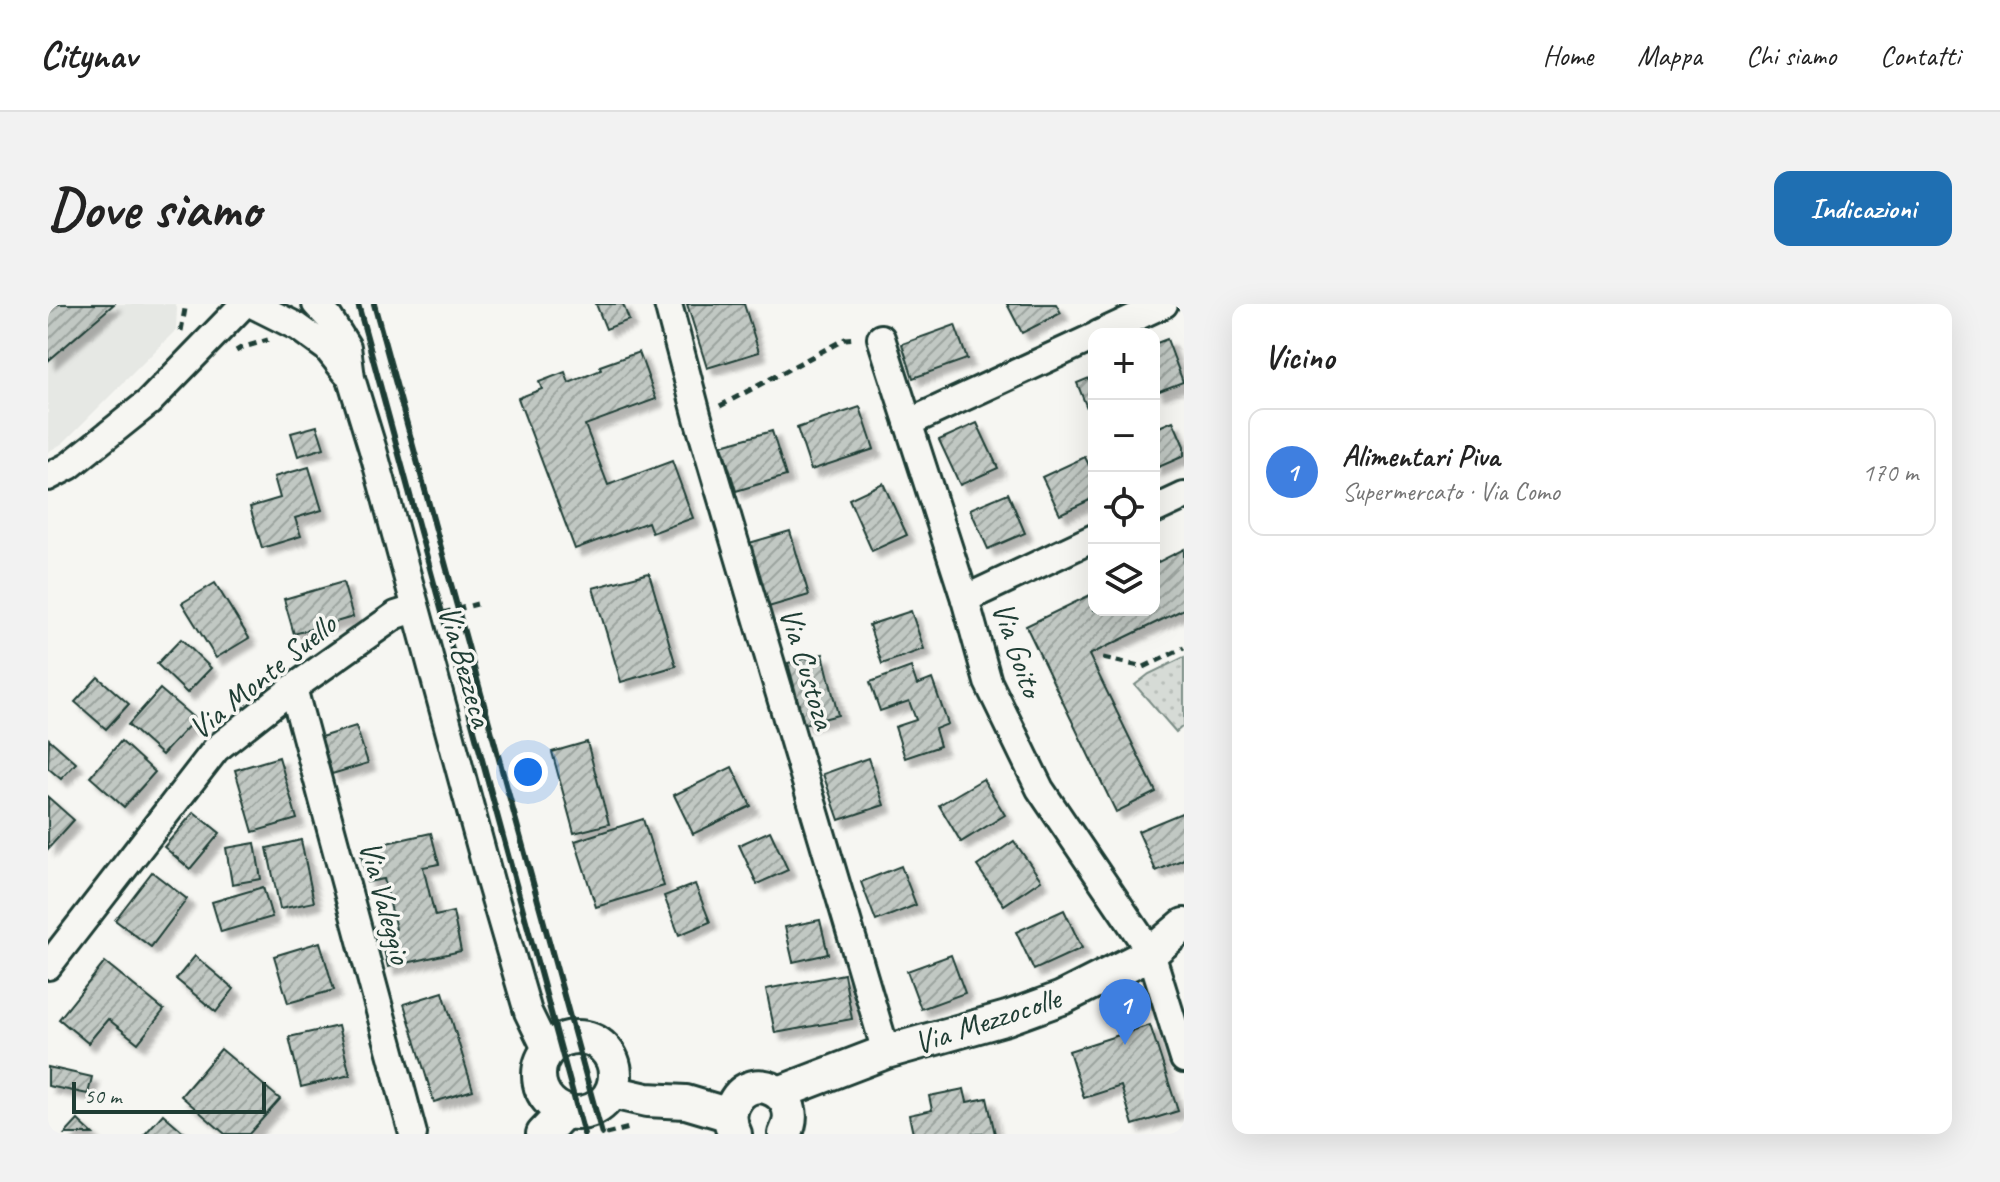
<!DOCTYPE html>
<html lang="it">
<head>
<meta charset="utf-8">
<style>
	:root { --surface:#fff; --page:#f2f2f2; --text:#222; --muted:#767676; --line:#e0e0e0; --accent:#1f6fb2 }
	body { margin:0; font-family:Caveat,sans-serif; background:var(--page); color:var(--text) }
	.controls { position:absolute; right:24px; top:24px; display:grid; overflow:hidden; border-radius:16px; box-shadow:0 8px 32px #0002 }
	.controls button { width:72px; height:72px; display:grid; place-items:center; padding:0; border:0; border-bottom:2px solid var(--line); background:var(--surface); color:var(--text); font:40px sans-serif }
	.scale { position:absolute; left:24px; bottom:20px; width:194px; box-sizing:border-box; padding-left:8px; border:4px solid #1f3d34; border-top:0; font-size:22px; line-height:28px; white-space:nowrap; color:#1f3d34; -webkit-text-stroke:6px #f6f6f2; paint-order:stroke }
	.you { position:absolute; left:480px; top:468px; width:28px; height:28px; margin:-20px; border:6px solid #fff; border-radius:50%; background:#1a73e8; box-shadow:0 0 0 12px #1a73e833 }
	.badge { display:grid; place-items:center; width:52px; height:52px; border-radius:50%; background:var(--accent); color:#fff; font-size:26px; font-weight:700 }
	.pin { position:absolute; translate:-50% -66px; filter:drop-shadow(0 2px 4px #0008) }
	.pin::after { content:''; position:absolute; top:42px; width:28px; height:24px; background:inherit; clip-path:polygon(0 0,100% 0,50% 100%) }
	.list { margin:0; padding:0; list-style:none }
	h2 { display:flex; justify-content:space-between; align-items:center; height:104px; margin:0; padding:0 32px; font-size:34px }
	h2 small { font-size:26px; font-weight:400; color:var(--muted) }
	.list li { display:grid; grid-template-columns:52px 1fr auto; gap:24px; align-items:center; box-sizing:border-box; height:128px; margin:0 16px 16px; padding:0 16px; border:2px solid var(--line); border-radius:16px }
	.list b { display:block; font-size:30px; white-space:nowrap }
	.list p { margin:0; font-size:26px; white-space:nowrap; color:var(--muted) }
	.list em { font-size:26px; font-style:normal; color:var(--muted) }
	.icon { flex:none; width:44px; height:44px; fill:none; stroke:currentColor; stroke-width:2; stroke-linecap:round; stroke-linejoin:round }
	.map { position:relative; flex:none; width:1136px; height:830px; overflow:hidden; border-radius:16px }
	header { display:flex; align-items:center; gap:48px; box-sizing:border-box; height:112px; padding:0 40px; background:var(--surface); border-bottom:2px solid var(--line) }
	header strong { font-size:38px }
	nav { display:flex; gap:44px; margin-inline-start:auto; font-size:28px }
	.intro { display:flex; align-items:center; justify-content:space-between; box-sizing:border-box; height:192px; padding:0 48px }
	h1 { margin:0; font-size:56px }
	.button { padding:20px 36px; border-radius:16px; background:var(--accent); color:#fff; font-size:28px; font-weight:700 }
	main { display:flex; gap:48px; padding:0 48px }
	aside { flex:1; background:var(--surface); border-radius:16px; box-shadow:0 8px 32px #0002 }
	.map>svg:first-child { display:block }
</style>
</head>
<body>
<header>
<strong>Citynav</strong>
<nav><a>Home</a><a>Mappa</a><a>Chi siamo</a><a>Contatti</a></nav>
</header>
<div class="intro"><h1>Dove siamo</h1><a class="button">Indicazioni</a></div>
<main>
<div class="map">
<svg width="1136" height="830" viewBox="0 0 1136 830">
	<defs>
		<pattern id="park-dots" width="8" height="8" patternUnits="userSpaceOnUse" patternTransform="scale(2)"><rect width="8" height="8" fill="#d6dbd6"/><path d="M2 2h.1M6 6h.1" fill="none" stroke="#b7bdb8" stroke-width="1.8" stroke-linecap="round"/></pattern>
		<pattern id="building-hatch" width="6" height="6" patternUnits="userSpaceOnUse" patternTransform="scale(2)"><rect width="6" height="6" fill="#c1c8c3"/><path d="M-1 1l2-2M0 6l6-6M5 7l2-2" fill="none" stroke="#9ca49f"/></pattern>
		<filter id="shadow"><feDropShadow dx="7" dy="7" stdDeviation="2" flood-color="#0004"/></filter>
	</defs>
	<rect width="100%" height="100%" fill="#f6f6f2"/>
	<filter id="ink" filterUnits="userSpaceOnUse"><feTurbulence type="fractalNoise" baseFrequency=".0125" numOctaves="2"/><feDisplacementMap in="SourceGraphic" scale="16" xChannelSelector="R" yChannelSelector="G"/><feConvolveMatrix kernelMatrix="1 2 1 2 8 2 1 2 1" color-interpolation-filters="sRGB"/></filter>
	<g filter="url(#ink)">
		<polygon fill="#e6e8e4" points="0,0 127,0 129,4 128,26 15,139 0,148"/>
		<polygon fill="url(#park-dots)" stroke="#7a8c85" stroke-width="2" points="1136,353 1136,421 1128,428 1087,381 1101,370"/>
		<g fill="url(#building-hatch)" stroke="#1f3d34" stroke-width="2" filter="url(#shadow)">
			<polygon points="0,0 66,0 0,57"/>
			<polygon points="548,0 575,0 581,16 558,25"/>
			<polygon points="639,0 696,0 711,48 659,64"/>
			<polygon points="959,0 1008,0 1013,9 974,29"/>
			<polygon points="907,21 919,55 865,74 854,40"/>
			<polygon points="1119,35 1135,78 1109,88 1106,80 1106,40"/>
			<polygon points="591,48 608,95 537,121 560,181 624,157 645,214 604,229 600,218 527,245 470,94 494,85 491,78 517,68 521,79 553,66 552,62"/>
			<polygon points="1046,72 1046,118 1045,119 1029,79"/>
			<polygon points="812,103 826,145 763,166 749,124"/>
			<polygon points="1125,117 1136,142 1136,152 1106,165 1106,125"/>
			<polygon points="929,119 950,164 912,181 891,136"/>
			<polygon points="269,122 276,144 250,152 243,129"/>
			<polygon points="724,127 738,172 688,187 674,141"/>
			<polygon points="1037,153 1046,171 1046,194 1012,210 994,173"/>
			<polygon points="261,163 274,206 247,214 253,232 214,244 202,203 232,194 226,173"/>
			<polygon points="835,179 859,231 824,247 801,195"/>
			<polygon points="960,189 977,229 940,245 922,205"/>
			<polygon points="742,227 761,291 717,304 698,240"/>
			<polygon points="1136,245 1136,305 1041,351 1108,488 1068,508 978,322 1046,289 1046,306 1106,306 1106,260"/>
			<polygon points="601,269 628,362 573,378 545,284"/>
			<polygon points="295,278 305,313 246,330 236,295"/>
			<polygon points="167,279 201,334 168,354 134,299"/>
			<polygon points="863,307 876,345 834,360 821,321"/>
			<polygon points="133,335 163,364 139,389 109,360"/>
			<polygon points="775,350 790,411 756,420 740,359"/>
			<polygon points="863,363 869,381 884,375 900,420 887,425 892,442 857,454 847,423 868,416 861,397 832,407 822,378"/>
			<polygon points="50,373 81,400 58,425 27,398"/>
			<polygon points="112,385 147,415 114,451 80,421"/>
			<polygon points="308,422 320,459 284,470 273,433"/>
			<polygon points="1,435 28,459 13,475 0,464"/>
			<polygon points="73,437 107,468 76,503 42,473"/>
			<polygon points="539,438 561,520 526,529 504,448"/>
			<polygon points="231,453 249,515 205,528 187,466"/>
			<polygon points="820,454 836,501 791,516 775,470"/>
			<polygon points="684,463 703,502 645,530 626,491"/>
			<polygon points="935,475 957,511 913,538 891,501"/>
			<polygon points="0,493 26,516 0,545"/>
			<polygon points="146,508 172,529 142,565 116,543"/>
			<polygon points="1136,508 1136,555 1108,567 1090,527"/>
			<polygon points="595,515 616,582 548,603 527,537"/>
			<polygon points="722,527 740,566 709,580 691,541"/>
			<polygon points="383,529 391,560 375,563 387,612 405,608 413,647 340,663 332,628 348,625 336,575 319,578 312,545"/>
			<polygon points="253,536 266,598 232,605 219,544"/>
			<polygon points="966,537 993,576 956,601 929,562"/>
			<polygon points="207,539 213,575 184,580 178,544"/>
			<polygon points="853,562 868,601 828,617 813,578"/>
			<polygon points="104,568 139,595 103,643 67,616"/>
			<polygon points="647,580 662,618 631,631 616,592"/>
			<polygon points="215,583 224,613 173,628 164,598"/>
			<polygon points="1016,606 1034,644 986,666 968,628"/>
			<polygon points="772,616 780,650 745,658 737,623"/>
			<polygon points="272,638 286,686 240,699 226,652"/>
			<polygon points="903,651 917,689 873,705 859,667"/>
			<polygon points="147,652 186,685 168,708 128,675"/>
			<polygon points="57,658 116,706 90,739 60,715 40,739 11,715"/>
			<polygon points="796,670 804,715 727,729 718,685"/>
			<polygon points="395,688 425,786 386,798 356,700"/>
			<polygon points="1102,721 1130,807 1085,821 1073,782 1036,794 1021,747"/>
			<polygon points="290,722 302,771 253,783 241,733"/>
			<polygon points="173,745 232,795 201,830 177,830 133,792"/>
			<polygon points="0,763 44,773 40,790 0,782"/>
			<polygon points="916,785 919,798 939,794 947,830 865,830 861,811 884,806 881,792"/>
			<polygon points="115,810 138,830 97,830"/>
			<polygon points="30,816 45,830 17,830"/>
		</g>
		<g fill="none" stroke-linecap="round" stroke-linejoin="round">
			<defs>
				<g id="minor">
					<polyline points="268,0 281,14 299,43 303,74 325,146 442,577 480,708 499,747"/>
					<polyline points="620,0 650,114 838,748"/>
					<polyline points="208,2 250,23 279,44 298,68"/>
					<polyline points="1051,30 1116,0"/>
					<polyline points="833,34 917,295 940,378 992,485 1103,649 1136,755"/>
					<polyline points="860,119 1046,33"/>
					<polyline points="0,173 21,162 101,98 195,1"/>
					<polyline points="1106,206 1136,192"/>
					<polyline points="917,295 1046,234"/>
					<polyline points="245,384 365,830"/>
					<polyline points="0,662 168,445 245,384 348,311 367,305"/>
				</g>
				<g id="tertiary">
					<circle cx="529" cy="771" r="38"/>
					<polyline points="564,788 599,796 638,798 682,811"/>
					<polyline points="731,789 838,748 959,714 1014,694 1103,649 1136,621"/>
					<polyline points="495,830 516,808"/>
					<path d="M 687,830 C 682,820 680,810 686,799 C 704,763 758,791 737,830"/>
				</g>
			</defs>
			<use href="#minor" stroke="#1f3d34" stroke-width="32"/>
			<use href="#tertiary" stroke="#1f3d34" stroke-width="38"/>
			<g stroke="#1f3d34" stroke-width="5" stroke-dasharray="8 6" stroke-linecap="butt">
				<polyline points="133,27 137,5 135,0"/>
				<polyline points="188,47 193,44 220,36"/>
				<polyline points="672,102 797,35 809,34"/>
				<polyline points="395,309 429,300"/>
				<polyline points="1055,354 1096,363 1136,344"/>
				<polyline points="558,830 585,823"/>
			</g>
			<use href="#minor" stroke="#f6f6f2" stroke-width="26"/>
			<use href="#tertiary" stroke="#f6f6f2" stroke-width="32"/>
			<g stroke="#1f3d34" stroke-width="6">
				<polyline points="310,0 536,830"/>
				<polyline points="326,0 554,830"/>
			</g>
		</g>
	</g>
	<g text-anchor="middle" stroke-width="7" stroke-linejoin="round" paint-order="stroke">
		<g font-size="32" fill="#1f3d34" stroke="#f6f6f2">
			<text transform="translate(970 345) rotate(71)" y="11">Via Goito</text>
			<text transform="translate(418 362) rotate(74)" y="11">Via Bezzeca</text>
			<text transform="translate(760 364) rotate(73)" y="11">Via Custoza</text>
			<text transform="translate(214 372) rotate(-39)" y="11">Via Monte Suello</text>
			<text transform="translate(338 598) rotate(75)" y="11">Via Valeggio</text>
			<text transform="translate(939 716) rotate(-18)" y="11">Via Mezzocolle</text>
		</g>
	</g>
</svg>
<div class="controls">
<button>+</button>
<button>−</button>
<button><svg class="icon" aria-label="locate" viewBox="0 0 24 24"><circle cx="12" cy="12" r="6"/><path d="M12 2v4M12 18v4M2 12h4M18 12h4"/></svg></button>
<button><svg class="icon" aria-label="layers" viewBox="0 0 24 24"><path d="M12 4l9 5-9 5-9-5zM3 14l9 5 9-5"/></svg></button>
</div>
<div class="scale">50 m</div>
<div class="you"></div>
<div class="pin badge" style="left:1077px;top:741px;background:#3f7fe0">1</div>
</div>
<aside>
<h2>Vicino<small></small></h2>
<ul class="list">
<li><span class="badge" style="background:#3f7fe0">1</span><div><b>Alimentari Piva</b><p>Supermercato · Via Como</p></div><em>170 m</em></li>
</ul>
</aside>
</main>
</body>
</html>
